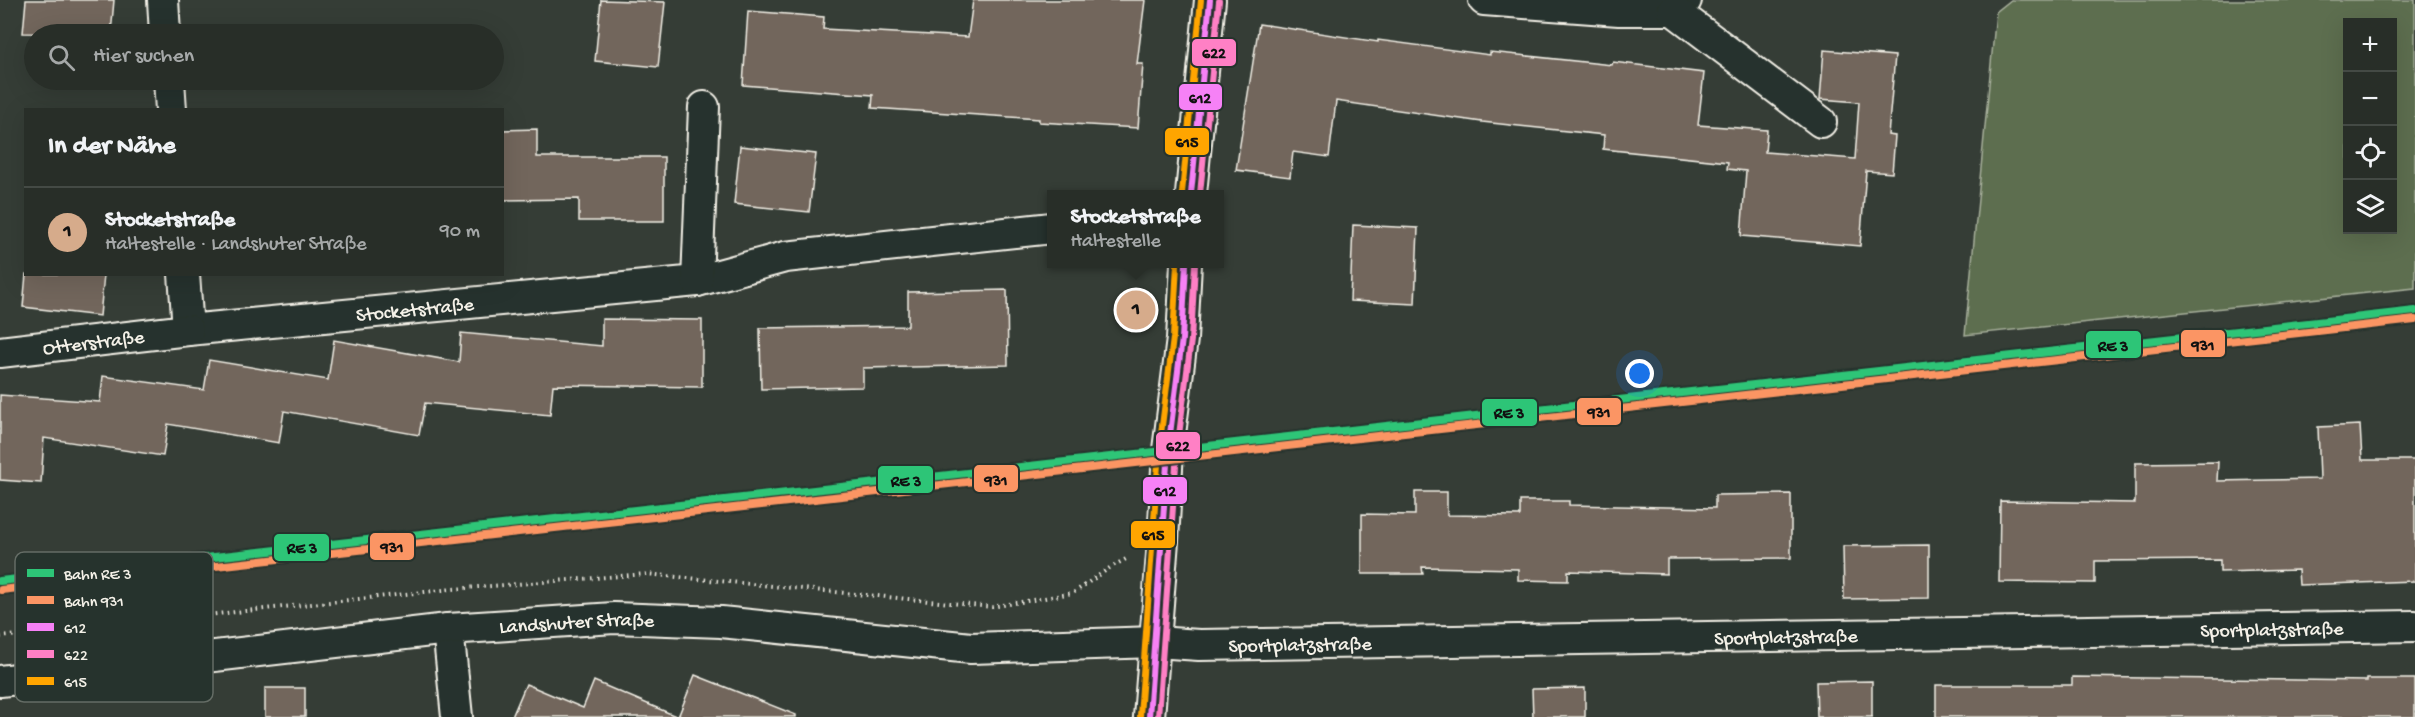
<!DOCTYPE html>
<html lang="de">
<head>
<meta charset="utf-8">
<style>
	:root { --surface:#282e28; --page:#343a34; --text:#f1f3f6; --muted:#a5a8a8; --line:#444a45; --accent:#d6ab8b }
	body { margin:0; font-family:"Gochi Hand",sans-serif; background:var(--page); color:var(--text) }
	.controls { position:absolute; right:18px; top:18px; display:grid; overflow:hidden; border-radius:0px; box-shadow:0 6px 24px #0002 }
	.controls button { width:54px; height:54px; display:grid; place-items:center; padding:0; border:0; border-bottom:2px solid var(--line); background:var(--surface); color:var(--text); font:30px sans-serif }
	.you { position:absolute; left:1640px; top:374px; width:21px; height:21px; margin:-15px; border:4px solid #fff; border-radius:50%; background:#1a73e8; box-shadow:0 0 0 9px #1a73e833 }
	.badge { display:grid; place-items:center; width:39px; height:39px; border-radius:50%; background:var(--accent); color:#111; font-size:20px; font-weight:700 }
	.pin { position:absolute; translate:-50% -50%; border:3px solid #fff; box-shadow:0 2px 6px #0006 }
	.popup { position:absolute; left:1047px; top:190px; width:177px; height:78px; box-sizing:border-box; display:grid; place-content:center; border-radius:0px; background:var(--surface); filter:drop-shadow(0 2px 4px #0005); font-size:20px; white-space:nowrap; color:var(--muted) }
	.popup b { font-size:22px; color:var(--text) }
	.popup::after { content:''; position:absolute; left:50%; top:100%; margin-left:-12px; border:12px solid transparent; border-top-color:var(--surface) }
	.list { margin:0; padding:0; list-style:none }
	h2 { display:flex; justify-content:space-between; align-items:center; height:78px; margin:0; padding:0 24px; font-size:26px }
	h2 small { font-size:20px; font-weight:400; color:var(--muted) }
	.list li { display:grid; grid-template-columns:39px 1fr auto; gap:18px; align-items:center; box-sizing:border-box; height:90px; padding:0 24px; border-top:2px solid var(--line) }
	.list b { display:block; font-size:22px; white-space:nowrap }
	.list p { margin:0; font-size:20px; white-space:nowrap; color:var(--muted) }
	.list em { font-size:20px; font-style:normal; color:var(--muted) }
	.icon { flex:none; width:33px; height:33px; fill:none; stroke:currentColor; stroke-width:2; stroke-linecap:round; stroke-linejoin:round }
	.map { position:relative; flex:none; width:2415px; height:717px; overflow:hidden }
	.search { position:absolute; background:var(--surface); box-shadow:0 6px 24px #0002; left:24px; top:24px; width:480px; height:66px; display:flex; align-items:center; gap:15px; box-sizing:border-box; padding:0 21px; border-radius:33px; color:var(--muted); font-size:22px }
	.panel { position:absolute; background:var(--surface); box-shadow:0 6px 24px #0002; left:24px; top:108px; width:480px; height:168px; border-radius:0px }
	.map>svg:first-child { display:block }
</style>
</head>
<body>
<div class="map">
<svg width="2415" height="717" viewBox="0 0 2415 717">
	<rect width="100%" height="100%" fill="#353d36"/>
	<filter id="ink" filterUnits="userSpaceOnUse"><feTurbulence type="fractalNoise" baseFrequency=".0167" numOctaves="2"/><feDisplacementMap in="SourceGraphic" scale="12" xChannelSelector="R" yChannelSelector="G"/><feConvolveMatrix kernelMatrix="1 2 1 2 8 2 1 2 1" color-interpolation-filters="sRGB"/></filter>
	<g filter="url(#ink)">
		<path fill="#5d6e50" stroke="#a8b09c" stroke-width="1.5" fill-rule="evenodd" d="M 2011,0 L 2415,0 L 2415,288 L 1965,335 L 1996,12 ZM 2348,22 L 2392,22 L 2392,230 L 2348,230 Z"/>
		<g fill="#72665c" stroke="#f4f1e8" stroke-width="1.5">
			<polygon points="26,0 114,0 111,34 23,33"/>
			<polygon points="601,0 665,2 658,67 595,61"/>
			<polygon points="973,0 1145,0 1137,64 1143,64 1138,128 1039,122 1039,119 872,108 873,95 743,85 748,11 824,17 823,29 968,37"/>
			<polygon points="1259,24 1378,42 1378,40 1490,55 1490,52 1612,65 1613,62 1704,73 1698,125 1767,130 1765,152 1855,159 1859,102 1820,99 1824,50 1895,56 1888,135 1895,136 1892,173 1866,171 1860,246 1741,236 1746,171 1727,169 1728,162 1603,149 1604,135 1482,122 1336,101 1329,157 1293,152 1290,177 1236,170"/>
			<polygon points="537,129 537,157 664,157 664,221 579,221 579,199 502,200 502,130"/>
			<polygon points="740,146 816,154 809,212 734,204"/>
			<polygon points="1353,225 1418,228 1415,304 1350,301"/>
			<polygon points="26,274 104,274 100,316 23,307"/>
			<polygon points="1007,290 1008,365 863,368 863,387 761,389 760,328 908,326 908,292"/>
			<polygon points="602,319 702,320 702,387 553,385 550,415 425,403 419,435 284,411 279,443 168,424 163,456 44,438 41,483 0,480 0,395 100,402 103,376 204,390 209,360 328,380 334,340 459,362 461,333 602,346"/>
			<polygon points="2360,425 2362,460 2415,460 2415,581 2299,585 2298,570 2220,572 2220,560 2095,561 2095,583 1999,582 2000,501 2135,503 2135,463 2218,462 2217,481 2320,479 2318,427"/>
			<polygon points="1415,492 1447,492 1447,515 1520,516 1520,501 1569,501 1569,505 1715,508 1715,495 1791,494 1791,558 1667,559 1667,574 1568,571 1568,581 1518,580 1518,569 1422,567 1423,574 1362,574 1362,514 1415,515"/>
			<polygon points="1929,545 1929,598 1844,599 1843,546"/>
			<polygon points="695,675 796,715 796,717 512,717 526,684 583,708 594,681 678,717"/>
			<polygon points="2072,677 2367,681 2367,679 2415,679 2415,717 1936,717 1936,685 2072,685"/>
			<polygon points="1872,681 1872,717 1817,717 1816,682"/>
			<rect x="265" y="688" width="40" height="29"/>
			<polygon points="1585,688 1585,717 1533,717 1532,689"/>
		</g>
		<g fill="none" stroke-linecap="round" stroke-linejoin="round">
			<defs>
				<g id="minor">
					<polyline points="163,0 165,34"/>
					<polyline points="1484,0 1619,10 1673,10 1686,0"/>
					<polyline points="1673,10 1821,122"/>
					<polyline points="169,80 171,110"/>
					<polyline points="1191,194 1210,0"/>
					<path id="s1" d="M 184,274 L 188,330 L 697,281 L 785,257 L 1052,228"/>
					<polyline points="697,281 704,107"/>
					<path id="s2" d="M 0,352 L 188,330"/>
					<polyline points="448,629 457,717"/>
					<path id="s3" d="M 0,681 L 448,629 L 614,618 L 721,622 L 971,648 L 1156,642 L 1199,645 L 2415,626"/>
					<polyline points="1149,717 1163,541 1168,450 1182,339 1186,264"/>
				</g>
			</defs>
			<use href="#minor" stroke="#f4f1e8" stroke-width="34"/>
			<polyline stroke="#f4f1e8" stroke-width="4" stroke-dasharray="1.5 4.5" stroke-linecap="butt" points="0,637 453,589 646,574 992,607 1073,593 1111,567 1126,559"/>
			<use href="#minor" stroke="#26332d" stroke-width="30"/>
			<defs>
				<g id="bus-1">
					<polyline points="1191,194 1210,0"/>
					<polyline points="1149,717 1168,450 1182,339 1186,264"/>
				</g>
				<g id="bus-2">
					<polyline points="1200,194 1219,1"/>
					<polyline points="1158,717 1177,451 1191,340 1195,264"/>
				</g>
				<g id="bus-3">
					<polyline points="1182,193 1201,0"/>
					<polyline points="1140,716 1159,450 1173,338 1177,264"/>
				</g>
			</defs>
			<use href="#bus-1" stroke="#26332d" stroke-width="10"/>
			<use href="#bus-2" stroke="#26332d" stroke-width="10"/>
			<use href="#bus-3" stroke="#26332d" stroke-width="10"/>
			<use href="#bus-1" stroke="#f681f6" stroke-width="6"/>
			<use href="#bus-2" stroke="#ff80c5" stroke-width="6"/>
			<use href="#bus-3" stroke="#ffa500" stroke-width="6"/>
			<defs>
				<polyline id="rail-1" points="0,581 2415,311"/>
				<polyline id="rail-2" points="1,590 2415,320"/>
			</defs>
			<use href="#rail-1" stroke="#26332d" stroke-width="12"/>
			<use href="#rail-2" stroke="#26332d" stroke-width="12"/>
			<use href="#rail-1" stroke="#2dc577" stroke-width="8"/>
			<use href="#rail-2" stroke="#fb9564" stroke-width="8"/>
		</g>
	</g>
	<g text-anchor="middle" stroke-width="6" stroke-linejoin="round" paint-order="stroke">
		<g font-size="20" fill="#f4f1e8" stroke="#26332d">
			<text dy="7" stroke="none"><textPath href="#s1" startOffset="284">Stocketstraße</textPath></text>
			<text dy="7" stroke="none"><textPath href="#s2" startOffset="94">Otterstraße</textPath></text>
			<text dy="7" stroke="none"><textPath href="#s3" startOffset="580">Landshuter Straße</textPath></text>
			<text dy="7" stroke="none"><textPath href="#s3" startOffset="2277">Sportplatzstraße</textPath></text>
			<text dy="7" stroke="none"><textPath href="#s3" startOffset="1791">Sportplatzstraße</textPath></text>
			<text dy="7" stroke="none"><textPath href="#s3" startOffset="1305">Sportplatzstraße</textPath></text>
		</g>
	</g>
	<rect x="15" y="552" width="198" height="150" rx="9" fill="#26332d" stroke="#646c65" stroke-width="1.5"/>
	<rect x="27" y="569" width="27" height="8" fill="#2dc577"/>
	<rect x="27" y="596" width="27" height="8" fill="#fb9564"/>
	<rect x="27" y="623" width="27" height="8" fill="#f681f6"/>
	<rect x="27" y="650" width="27" height="8" fill="#ff80c5"/>
	<rect x="27" y="677" width="27" height="8" fill="#ffa500"/>
	<g font-size="16" fill="#f4f1e8">
		<text x="64" y="579">Bahn RE 3</text>
		<text x="64" y="606">Bahn 931</text>
		<text x="64" y="633">612</text>
		<text x="64" y="660">622</text>
		<text x="64" y="687">615</text>
	</g>
	<g stroke="#26332d" stroke-width="2">
		<rect x="1191" y="38" width="46" height="29" rx="6" fill="#ff80c5"/>
		<rect x="1178" y="83" width="45" height="28" rx="6" fill="#f681f6"/>
		<rect x="1164" y="127" width="46" height="29" rx="6" fill="#ffa500"/>
		<rect x="2180" y="329" width="46" height="29" rx="6" fill="#fb9564"/>
		<rect x="2085" y="330" width="57" height="29" rx="6" fill="#2dc577"/>
		<rect x="1576" y="397" width="46" height="29" rx="6" fill="#fb9564"/>
		<rect x="1481" y="398" width="57" height="29" rx="6" fill="#2dc577"/>
		<rect x="1155" y="431" width="46" height="29" rx="6" fill="#ff80c5"/>
		<rect x="973" y="464" width="46" height="29" rx="6" fill="#fb9564"/>
		<rect x="877" y="465" width="57" height="29" rx="6" fill="#2dc577"/>
		<rect x="1142" y="476" width="46" height="29" rx="6" fill="#f681f6"/>
		<rect x="1130" y="520" width="46" height="29" rx="6" fill="#ffa500"/>
		<rect x="369" y="532" width="46" height="29" rx="6" fill="#fb9564"/>
		<rect x="273" y="533" width="57" height="29" rx="6" fill="#2dc577"/>
	</g>
	<g font-size="16" text-anchor="middle" font-weight="bold" fill="#111">
		<text x="1214" y="58">622</text>
		<text x="1200" y="103">612</text>
		<text x="1187" y="147">615</text>
		<text x="2203" y="350">931</text>
		<text x="2113" y="351">RE 3</text>
		<text x="1599" y="417">931</text>
		<text x="1509" y="418">RE 3</text>
		<text x="1178" y="451">622</text>
		<text x="996" y="485">931</text>
		<text x="906" y="486">RE 3</text>
		<text x="1165" y="496">612</text>
		<text x="1153" y="540">615</text>
		<text x="392" y="552">931</text>
		<text x="302" y="553">RE 3</text>
	</g>
</svg>
<div class="controls">
<button>+</button>
<button>−</button>
<button><svg class="icon" aria-label="locate" viewBox="0 0 24 24"><circle cx="12" cy="12" r="6"/><path d="M12 2v4M12 18v4M2 12h4M18 12h4"/></svg></button>
<button><svg class="icon" aria-label="layers" viewBox="0 0 24 24"><path d="M12 4l9 5-9 5-9-5zM3 14l9 5 9-5"/></svg></button>
</div>
<div class="you"></div>
<div class="pin badge" style="left:1136px;top:310px">1</div>
<div class="popup"><b>Stocketstraße</b>Haltestelle</div>
<div class="search"><svg class="icon" aria-label="search" viewBox="0 0 24 24"><circle cx="10" cy="10" r="6"/><path d="M15 15l6 6"/></svg>Hier suchen</div>
<section class="panel">
<h2>In der Nähe<small></small></h2>
<ul class="list">
<li><span class="badge">1</span><div><b>Stocketstraße</b><p>Haltestelle · Landshuter Straße</p></div><em>90 m</em></li>
</ul>
</section>
</div>
</body>
</html>
